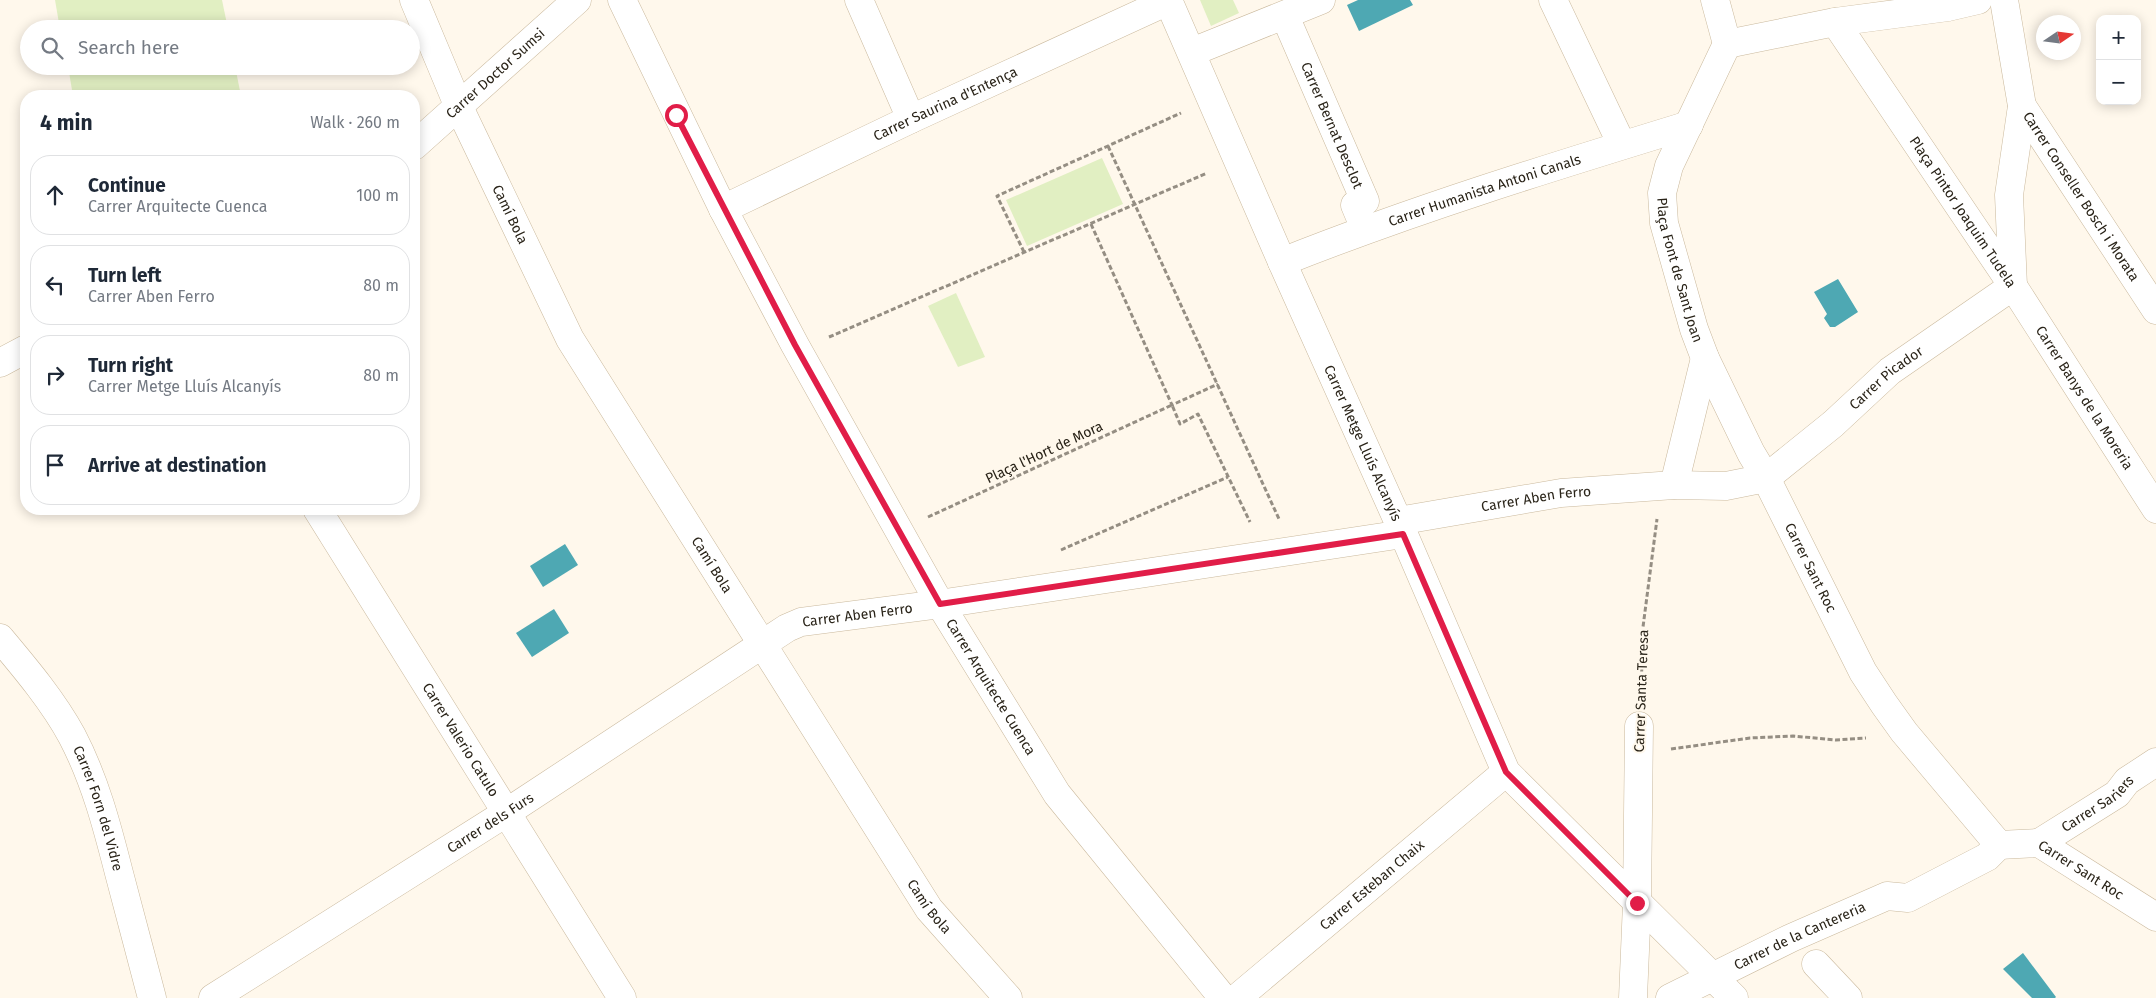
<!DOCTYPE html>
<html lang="en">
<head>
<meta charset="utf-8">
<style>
	:root { --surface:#fff; --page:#f2f2f3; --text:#1f2937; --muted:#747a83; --line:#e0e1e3 }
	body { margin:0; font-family:"Fira Sans",sans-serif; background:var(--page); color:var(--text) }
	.controls { position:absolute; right:15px; top:15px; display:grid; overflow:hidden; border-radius:10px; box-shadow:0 2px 12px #0003 }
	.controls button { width:45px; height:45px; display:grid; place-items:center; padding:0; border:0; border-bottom:1px solid var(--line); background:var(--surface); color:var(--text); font:25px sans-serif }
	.compass { position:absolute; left:2036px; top:15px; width:45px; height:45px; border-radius:50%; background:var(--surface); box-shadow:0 2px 12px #0003; rotate:77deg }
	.stop { position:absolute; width:15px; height:15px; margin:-11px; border:4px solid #e11d48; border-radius:50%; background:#fff }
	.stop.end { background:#e11d48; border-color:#fff; box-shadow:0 1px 5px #0008 }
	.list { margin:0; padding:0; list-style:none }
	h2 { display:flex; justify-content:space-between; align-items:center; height:65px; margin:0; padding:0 20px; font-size:21px }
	h2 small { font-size:16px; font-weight:400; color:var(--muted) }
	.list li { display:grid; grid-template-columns:32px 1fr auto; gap:15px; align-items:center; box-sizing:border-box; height:80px; margin:0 10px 10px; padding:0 10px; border:1px solid var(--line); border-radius:20px }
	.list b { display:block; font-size:19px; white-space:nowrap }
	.list p { margin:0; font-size:16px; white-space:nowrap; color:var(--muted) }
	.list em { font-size:16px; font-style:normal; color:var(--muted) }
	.icon { flex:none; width:28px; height:28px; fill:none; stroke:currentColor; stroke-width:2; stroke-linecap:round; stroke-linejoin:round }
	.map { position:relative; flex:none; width:2156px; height:998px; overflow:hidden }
	.search { position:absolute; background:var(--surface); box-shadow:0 2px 12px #0003; left:20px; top:20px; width:400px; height:55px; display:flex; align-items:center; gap:12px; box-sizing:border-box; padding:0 18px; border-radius:28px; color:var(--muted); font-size:19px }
	.panel { position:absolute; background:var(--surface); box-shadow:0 2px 12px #0003; left:20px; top:90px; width:400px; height:425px; border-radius:20px }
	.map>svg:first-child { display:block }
</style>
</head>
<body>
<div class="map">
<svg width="2156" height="998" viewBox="0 0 2156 998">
	<rect width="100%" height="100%" fill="#fff8ec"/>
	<g fill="#e1efc2">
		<polygon points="55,0 222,0 228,29 60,29"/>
		<polygon points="1200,0 1233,0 1239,13 1211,26"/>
		<polygon points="68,66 235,66 241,96 73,96"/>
		<polygon points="1102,158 1123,204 1027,246 1006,200"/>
		<polygon points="956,293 985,357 958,367 928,306"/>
	</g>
	<g fill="#4ea8b3">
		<polygon points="1358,0 1410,0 1413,5 1359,31 1347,5"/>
		<polygon points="1838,279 1858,312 1835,327 1830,327 1824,318 1827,314 1814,292"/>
		<polygon points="565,544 578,565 543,587 530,566"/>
		<polygon points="554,609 569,633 532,657 516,633"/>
		<polygon points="2023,953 2056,997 2055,998 2032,998 2003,969"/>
	</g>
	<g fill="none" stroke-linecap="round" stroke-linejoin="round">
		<defs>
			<g id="minor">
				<path id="s1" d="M 414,0 L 458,105 L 570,339 L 929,909 L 1008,998"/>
				<path id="s2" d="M 622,0 L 723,209 L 795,345 L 940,604 L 1057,794 L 1223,998"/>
				<polyline points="859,0 911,119"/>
				<path id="s3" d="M 1168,0 L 1282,262 L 1398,521 L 1506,772 L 1734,998"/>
				<polyline points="1553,0 1622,145"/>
				<polyline points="1715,0 1727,44"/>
				<polyline points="2004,0 2022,106 2009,195 2013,286"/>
				<path id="s4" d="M 1285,16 L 1365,201 L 1355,205 L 1365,229"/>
				<path id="s5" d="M 1835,22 L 2013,286 L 2156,509"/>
				<path id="s6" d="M 1727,44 L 1669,166 L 1662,193 L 1664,223 L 1694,329 L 1705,358 L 1751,453 L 1766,478 L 1863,672 L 1884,704 L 1904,732 L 1999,845 L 2039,843 L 2156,917"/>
				<polyline points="1727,44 1835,22 1948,7 1978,0"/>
				<polyline points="1192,52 1321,0"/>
				<path id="s7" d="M 2022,106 L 2156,310"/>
				<path id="s8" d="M 414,146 L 577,0"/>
				<path id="s9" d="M 723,209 L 911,119 L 1168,1"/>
				<path id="s10" d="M 1282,262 C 1415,209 1552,167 1689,125"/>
				<polyline points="0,363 26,349"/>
				<polyline points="1674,485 1705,358"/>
				<path id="s11" d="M 317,509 L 622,998"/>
				<path id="s12" d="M 1398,521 L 1561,493 L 1674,485 L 1726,486 L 1766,478 L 1833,424 L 1890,371 L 2013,286"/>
				<path id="s13" d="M 0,638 C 26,669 53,701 72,736 C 95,780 107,826 119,873 C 130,915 141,956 152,998"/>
				<path id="s14" d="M 2039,843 L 2117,794 L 2127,781 L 2156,762"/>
				<polyline points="1816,964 1848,998"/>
				<path id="s15" d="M 213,998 L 506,813 L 787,628 L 801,622 L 940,604 L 1403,534"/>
				<path id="s16" d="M 1237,998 L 1506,772"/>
				<polyline points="1633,998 1637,903 1639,726"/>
				<path id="s17" d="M 1670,998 L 1791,938 L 1887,896 L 1908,898 L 1987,857 L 1999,845"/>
			</g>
		</defs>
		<use href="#minor" stroke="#cab99d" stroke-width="29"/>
		<g stroke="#958e83" stroke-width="3" stroke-dasharray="5 2.5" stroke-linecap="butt">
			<polyline points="1108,146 1279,519"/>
			<polyline points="1091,224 1172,405 1218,384"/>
			<polyline points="1024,252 997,196 1181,113"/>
			<polyline points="829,337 1207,173"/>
			<polyline points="928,517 1172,405 1180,424 1198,414 1250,522"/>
			<polyline points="1061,550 1228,477"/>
			<polyline points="1641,694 1643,627 1657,519"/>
			<polyline points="1671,749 1750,738 1793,736 1836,740 1866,738"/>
		</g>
		<use href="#minor" stroke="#fff" stroke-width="28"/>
	</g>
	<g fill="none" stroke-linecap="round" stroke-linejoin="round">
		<polyline stroke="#e11d48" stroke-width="6" points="676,115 795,345 940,604 1403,534 1506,772 1637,903"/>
	</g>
	<g text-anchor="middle" stroke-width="4" stroke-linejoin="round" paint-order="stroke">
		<g font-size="14" fill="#2a2419" stroke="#fff8ec">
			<text dy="5" stroke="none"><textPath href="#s8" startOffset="109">Carrer Doctor Sumsi</textPath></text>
			<text dy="5" stroke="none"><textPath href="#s9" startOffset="246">Carrer Saurina d'Entença</textPath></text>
			<text dy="5" stroke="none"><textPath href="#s4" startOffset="119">Carrer Bernat Desclot</textPath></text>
			<text dy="5" stroke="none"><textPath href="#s10" startOffset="215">Carrer Humanista Antoni Canals</textPath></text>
			<text dy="5" stroke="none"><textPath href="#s7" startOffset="108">Carrer Conseller Bosch i Morata</textPath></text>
			<text dy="5" stroke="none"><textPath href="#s5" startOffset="229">Plaça Pintor Joaquim Tudela</textPath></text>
			<text dy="5" stroke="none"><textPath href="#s1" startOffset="235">Camí Bola</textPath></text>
			<text dy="5" stroke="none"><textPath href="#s6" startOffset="242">Plaça Font de Sant Joan</textPath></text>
			<text dy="5" stroke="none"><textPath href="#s12" startOffset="528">Carrer Picador</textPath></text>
			<text dy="5" stroke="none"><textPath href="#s5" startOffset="451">Carrer Banys de la Moreria</textPath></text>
			<text dy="5" stroke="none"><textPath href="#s3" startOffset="484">Carrer Metge Lluís Alcanyís</textPath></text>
			<text transform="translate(1044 452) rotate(-25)" y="5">Plaça l'Hort de Mora</text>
			<text dy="5" stroke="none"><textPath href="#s12" startOffset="140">Carrer Aben Ferro</textPath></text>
			<text dy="5" stroke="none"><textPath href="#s1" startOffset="640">Camí Bola</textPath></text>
			<text dy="5" stroke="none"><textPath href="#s6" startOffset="569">Carrer Sant Roc</textPath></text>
			<text dy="5" stroke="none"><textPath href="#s15" startOffset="755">Carrer Aben Ferro</textPath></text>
			<text dy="5" stroke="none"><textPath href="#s2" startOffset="780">Carrer Arquitecte Cuenca</textPath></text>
			<text transform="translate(1641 691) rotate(-88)" y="5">Carrer Santa Teresa</text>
			<text dy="5" stroke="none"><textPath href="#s11" startOffset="272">Carrer Valerio Catulo</textPath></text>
			<text dy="5" stroke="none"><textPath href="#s14" startOffset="71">Carrer Sariers</textPath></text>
			<text dy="5" stroke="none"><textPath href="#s13" startOffset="199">Carrer Forn del Vidre</textPath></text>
			<text dy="5" stroke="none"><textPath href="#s15" startOffset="328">Carrer dels Furs</textPath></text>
			<text dy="5" stroke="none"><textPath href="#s6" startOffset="996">Carrer Sant Roc</textPath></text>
			<text dy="5" stroke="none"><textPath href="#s16" startOffset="176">Carrer Esteban Chaix</textPath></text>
			<text dy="5" stroke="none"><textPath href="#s1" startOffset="1045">Camí Bola</textPath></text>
			<text dy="5" stroke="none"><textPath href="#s17" startOffset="144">Carrer de la Cantereria</textPath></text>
		</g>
	</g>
</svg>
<div class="controls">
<button>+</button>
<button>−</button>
</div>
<svg class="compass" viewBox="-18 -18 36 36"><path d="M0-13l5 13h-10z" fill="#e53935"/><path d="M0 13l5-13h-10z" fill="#747a83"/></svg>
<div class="stop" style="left:676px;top:115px"></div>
<div class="stop end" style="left:1637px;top:903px"></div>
<div class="search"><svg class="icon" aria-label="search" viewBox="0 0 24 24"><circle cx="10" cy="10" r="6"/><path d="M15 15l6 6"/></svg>Search here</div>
<section class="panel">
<h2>4 min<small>Walk · 260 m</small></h2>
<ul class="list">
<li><svg class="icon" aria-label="ahead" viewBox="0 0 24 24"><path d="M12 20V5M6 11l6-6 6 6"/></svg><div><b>Continue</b><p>Carrer Arquitecte Cuenca</p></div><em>100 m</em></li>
<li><svg class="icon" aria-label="left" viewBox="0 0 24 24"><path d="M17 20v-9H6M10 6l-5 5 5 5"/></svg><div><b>Turn left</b><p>Carrer Aben Ferro</p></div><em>80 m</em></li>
<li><svg class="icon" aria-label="right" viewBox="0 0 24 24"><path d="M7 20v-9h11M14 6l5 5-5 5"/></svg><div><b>Turn right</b><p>Carrer Metge Lluís Alcanyís</p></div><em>80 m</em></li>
<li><svg class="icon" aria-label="arrive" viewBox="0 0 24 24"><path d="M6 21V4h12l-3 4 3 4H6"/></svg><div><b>Arrive at destination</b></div></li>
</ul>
</section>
</div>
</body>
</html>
